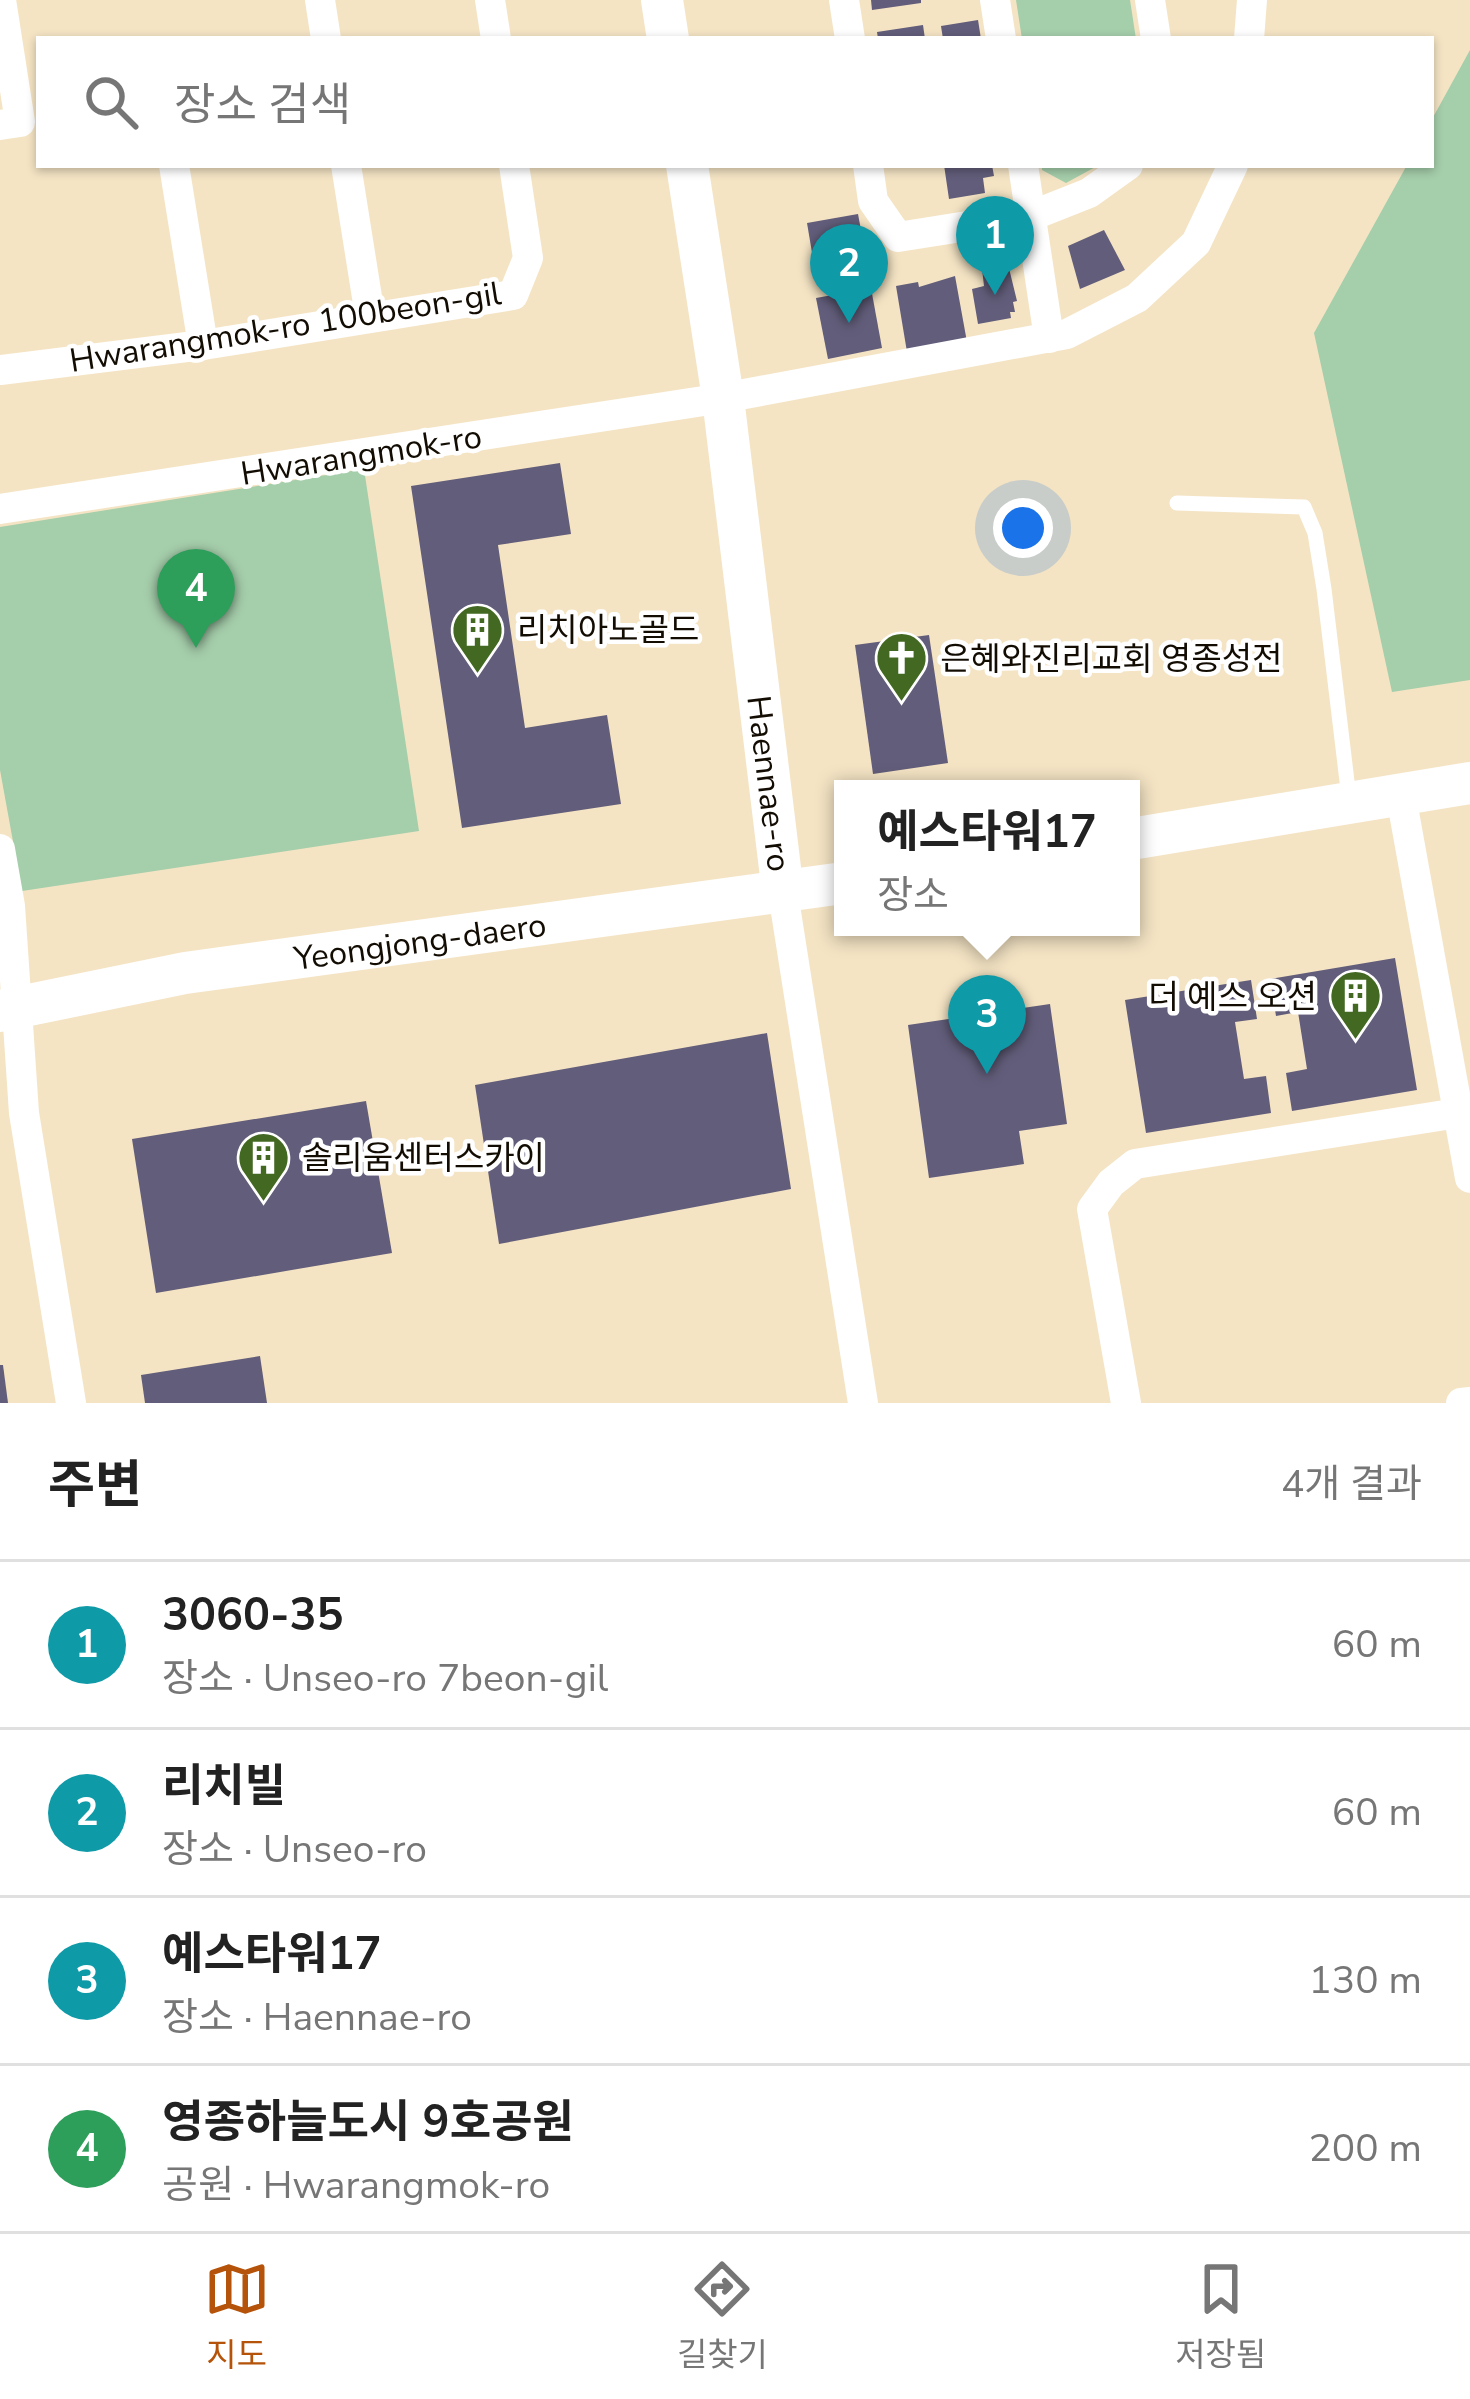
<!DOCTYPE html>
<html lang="ko">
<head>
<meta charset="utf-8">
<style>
	:root { --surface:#fff; --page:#f6f6f6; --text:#222; --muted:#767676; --line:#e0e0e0; --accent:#b45309 }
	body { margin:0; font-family:"Nunito Sans","Noto Sans KR",sans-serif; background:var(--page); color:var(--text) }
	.you { position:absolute; left:1023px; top:528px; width:42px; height:42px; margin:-30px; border:9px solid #fff; border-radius:50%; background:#1a73e8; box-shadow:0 0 0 18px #1a73e833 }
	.badge { display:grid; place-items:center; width:78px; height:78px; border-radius:50%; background:var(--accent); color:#fff; font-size:39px; font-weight:700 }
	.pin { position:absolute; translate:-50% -99px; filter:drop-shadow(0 3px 6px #0008) }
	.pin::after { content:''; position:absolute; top:63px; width:42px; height:36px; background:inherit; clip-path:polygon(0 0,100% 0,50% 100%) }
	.popup { position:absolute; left:834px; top:780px; width:306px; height:156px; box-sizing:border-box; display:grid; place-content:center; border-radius:0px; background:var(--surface); filter:drop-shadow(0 3px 9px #0005); font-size:39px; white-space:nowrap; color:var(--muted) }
	.popup b { font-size:45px; color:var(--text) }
	.popup::after { content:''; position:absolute; left:50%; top:100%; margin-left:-24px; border:24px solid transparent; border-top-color:var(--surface) }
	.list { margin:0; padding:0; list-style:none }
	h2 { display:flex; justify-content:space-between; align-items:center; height:156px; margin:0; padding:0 48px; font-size:51px }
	h2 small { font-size:39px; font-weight:400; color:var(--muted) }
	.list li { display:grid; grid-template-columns:78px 1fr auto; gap:36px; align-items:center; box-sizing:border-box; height:168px; padding:0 48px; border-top:3px solid var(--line) }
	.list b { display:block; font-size:45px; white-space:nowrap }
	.list p { margin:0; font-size:39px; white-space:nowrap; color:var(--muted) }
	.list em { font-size:39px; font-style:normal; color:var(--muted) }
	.icon { flex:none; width:66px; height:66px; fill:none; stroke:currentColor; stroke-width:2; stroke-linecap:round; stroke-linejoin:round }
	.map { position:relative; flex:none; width:1470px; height:1403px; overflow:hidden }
	.search { position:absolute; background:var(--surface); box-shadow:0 3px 9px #0004; left:36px; right:36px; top:36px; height:132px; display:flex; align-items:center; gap:30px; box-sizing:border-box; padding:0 42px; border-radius:0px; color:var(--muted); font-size:45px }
	.sheet { height:828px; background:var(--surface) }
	nav { display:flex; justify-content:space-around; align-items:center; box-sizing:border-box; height:168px; border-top:3px solid var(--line); background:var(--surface); font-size:33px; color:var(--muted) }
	nav a { display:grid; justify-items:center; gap:6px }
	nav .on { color:var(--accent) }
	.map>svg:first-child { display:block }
</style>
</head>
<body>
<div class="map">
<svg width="1470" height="1403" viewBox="0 0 1470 1403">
	<rect width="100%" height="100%" fill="#f4e4c4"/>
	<g fill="#a5ceab">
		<polygon points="1016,0 1130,0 1136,39 1022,39"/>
		<polygon points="1470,50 1470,680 1392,692 1314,333 1407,165 1431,165 1431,121"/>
		<polygon points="1042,165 1099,165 1066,183 1042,170"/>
		<polygon points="364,469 419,831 22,891 0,770 0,527"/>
	</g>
	<g fill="#625d7a">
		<polygon points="871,0 921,0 921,3 872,10"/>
		<polygon points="978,20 981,39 943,39 941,26"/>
		<polygon points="923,25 925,39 878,39 877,32"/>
		<polygon points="944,165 992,165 994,176 983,178 985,193 949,199"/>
		<polygon points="858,214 869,272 817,282 807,223"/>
		<polygon points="1104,230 1125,270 1080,289 1068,246"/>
		<polygon points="1006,256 1017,301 1013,302 1015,312 1010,312 1011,318 978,324 972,289 984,286 982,269 991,267 990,259"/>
		<polygon points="955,276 967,342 907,352 896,286 918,282 919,287"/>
		<polygon points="871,288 882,348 828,359 816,298"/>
		<polygon points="560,463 571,534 498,545 525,728 607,715 621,804 462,828 411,486"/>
		<polygon points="929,635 948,763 873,774 855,645"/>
		<polygon points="1395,958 1417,1090 1292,1111 1286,1073 1307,1069 1298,1012 1276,1016 1270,979"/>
		<polygon points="1251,980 1257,1019 1235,1022 1244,1079 1266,1076 1271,1113 1146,1133 1125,1000"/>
		<polygon points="1050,1004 1067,1124 1019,1131 1024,1164 929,1178 908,1025"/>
		<polygon points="767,1033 791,1189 499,1244 475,1085"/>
		<polygon points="366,1101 392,1253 156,1293 132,1139"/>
		<polygon points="260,1356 267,1403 145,1403 141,1375"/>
		<polygon points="0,1365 3,1365 8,1403 0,1403"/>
	</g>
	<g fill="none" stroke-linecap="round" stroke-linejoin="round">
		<polyline stroke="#fff" stroke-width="15" points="1177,503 1304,507 1315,533 1324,589 1349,798"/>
		<g stroke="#fff" stroke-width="30">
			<polyline points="320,0 326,39"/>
			<polyline points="490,0 496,39"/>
			<polyline points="844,0 850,39"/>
			<polyline points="995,0 1001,39"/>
			<polyline points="1150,0 1156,39"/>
			<polyline points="1249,39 1252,0"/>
			<polyline points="0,125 20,122 1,0"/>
			<polyline points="174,165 203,345"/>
			<polyline points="346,165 370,316"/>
			<polyline points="868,165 873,201 898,237 1031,216 1089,193 1128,165"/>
			<polyline points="1023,165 1049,338"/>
			<polyline points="0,370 203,345 513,295 528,258 514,165"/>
			<polyline points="0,509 723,398 1067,334 1137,298 1196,243 1233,165"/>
			<polyline points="1401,796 1470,1178"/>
			<polyline points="0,849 10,906 24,1113 71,1403"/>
			<polyline points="783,893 863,1403"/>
			<polyline points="1126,1403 1092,1209 1111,1183 1135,1164 1470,1111"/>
			<polyline points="1461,1403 1470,1402"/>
		</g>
		<g stroke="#fff" stroke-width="42">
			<polyline points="662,0 668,39"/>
			<path id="s1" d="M 687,165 L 723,398 L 783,893"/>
			<polyline points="1131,839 1470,783"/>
			<path id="s2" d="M 0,1011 L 185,973 L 843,883"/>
		</g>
	</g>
	<defs>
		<symbol id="building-pin" viewBox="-11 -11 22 30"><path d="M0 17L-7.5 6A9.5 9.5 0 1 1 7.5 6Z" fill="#426822" stroke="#fff"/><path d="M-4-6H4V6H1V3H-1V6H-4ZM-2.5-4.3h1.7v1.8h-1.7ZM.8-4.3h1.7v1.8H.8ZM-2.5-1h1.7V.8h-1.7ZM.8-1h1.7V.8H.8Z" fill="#fff"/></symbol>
		<symbol id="church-pin" viewBox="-11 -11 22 30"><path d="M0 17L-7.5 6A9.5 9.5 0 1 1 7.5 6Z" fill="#426822" stroke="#fff"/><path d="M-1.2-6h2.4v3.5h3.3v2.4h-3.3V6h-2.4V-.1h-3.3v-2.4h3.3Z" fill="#fff"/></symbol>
	</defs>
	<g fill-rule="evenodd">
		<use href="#building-pin" x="448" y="600" width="59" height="81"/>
		<use href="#church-pin" x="872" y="628" width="59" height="81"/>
		<use href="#building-pin" x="1326" y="966" width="59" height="81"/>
		<use href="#building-pin" x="234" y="1128" width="59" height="81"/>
	</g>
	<g text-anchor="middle" stroke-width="9" stroke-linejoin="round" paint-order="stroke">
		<g font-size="33" fill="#120c03" stroke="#fff">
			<text transform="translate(285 326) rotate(-9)" y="12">Hwarangmok-ro 100beon-gil</text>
			<text transform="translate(361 454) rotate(-9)" y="12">Hwarangmok-ro</text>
			<text dy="12" stroke="none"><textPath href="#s1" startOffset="624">Haennae-ro</textPath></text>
			<text dy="12" stroke="none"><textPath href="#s2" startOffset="426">Yeongjong-daero</textPath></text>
		</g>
		<g font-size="33" fill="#120c03" stroke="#fff" text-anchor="start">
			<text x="517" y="641">리치아노골드</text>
			<text x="940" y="670">은혜와진리교회 영종성전</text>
			<text x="1317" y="1008" text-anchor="end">더 예스 오션</text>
			<text x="302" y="1169">솔리움센터스카이</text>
		</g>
	</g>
</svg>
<div class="you"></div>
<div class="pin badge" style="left:995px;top:295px;background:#0f9aa8">1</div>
<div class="pin badge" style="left:849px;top:323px;background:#0f9aa8">2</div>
<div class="pin badge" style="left:987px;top:1074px;background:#0f9aa8">3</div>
<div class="popup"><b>예스타워17</b>장소</div>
<div class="pin badge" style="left:196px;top:648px;background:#2e9e5b">4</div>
<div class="search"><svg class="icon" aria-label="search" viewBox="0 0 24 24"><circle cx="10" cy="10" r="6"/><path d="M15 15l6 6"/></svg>장소 검색</div>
</div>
<section class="sheet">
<h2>주변<small>4개 결과</small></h2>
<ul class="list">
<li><span class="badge" style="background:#0f9aa8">1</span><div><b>3060-35</b><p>장소 · Unseo-ro 7beon-gil</p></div><em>60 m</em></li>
<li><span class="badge" style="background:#0f9aa8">2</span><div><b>리치빌</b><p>장소 · Unseo-ro</p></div><em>60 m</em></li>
<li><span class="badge" style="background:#0f9aa8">3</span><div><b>예스타워17</b><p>장소 · Haennae-ro</p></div><em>130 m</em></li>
<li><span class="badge" style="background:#2e9e5b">4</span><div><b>영종하늘도시 9호공원</b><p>공원 · Hwarangmok-ro</p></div><em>200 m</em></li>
</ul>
</section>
<nav>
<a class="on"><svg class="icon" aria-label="map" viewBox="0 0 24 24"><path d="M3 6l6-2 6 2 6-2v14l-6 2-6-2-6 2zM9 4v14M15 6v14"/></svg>지도</a>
<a><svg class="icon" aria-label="directions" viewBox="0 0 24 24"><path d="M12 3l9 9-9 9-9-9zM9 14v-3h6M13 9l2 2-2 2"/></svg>길찾기</a>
<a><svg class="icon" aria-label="saved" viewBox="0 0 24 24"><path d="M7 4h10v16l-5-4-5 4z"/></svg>저장됨</a>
</nav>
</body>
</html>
